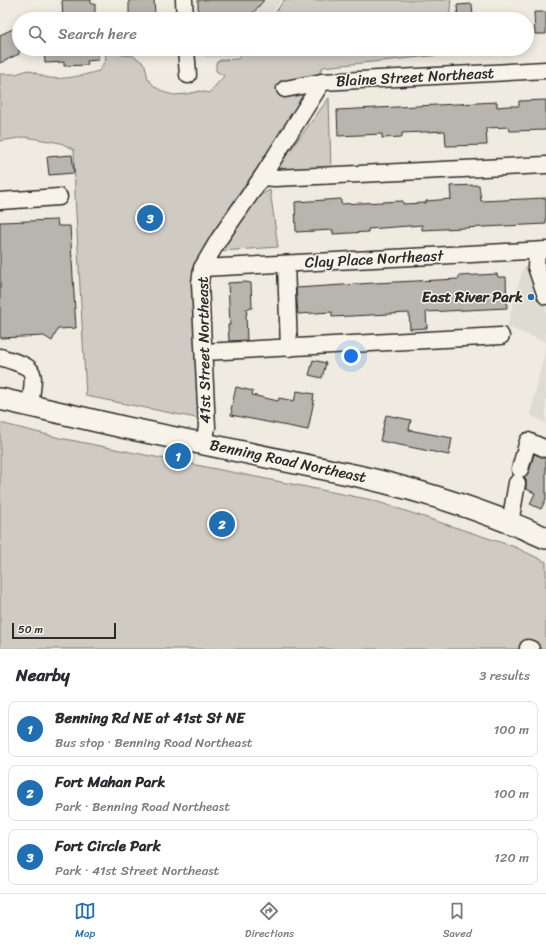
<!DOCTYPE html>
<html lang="en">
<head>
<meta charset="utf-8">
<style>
	:root { --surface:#fff; --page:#f2f2f3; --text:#2b2b33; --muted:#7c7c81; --line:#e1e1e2; --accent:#1f6fb2 }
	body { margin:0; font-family:Sriracha,sans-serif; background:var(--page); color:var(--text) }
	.scale { position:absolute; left:12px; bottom:10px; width:104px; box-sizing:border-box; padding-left:4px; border:2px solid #2b2b2b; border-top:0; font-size:11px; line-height:14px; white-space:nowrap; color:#2b2b2b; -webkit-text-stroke:3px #f7f3e8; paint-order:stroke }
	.you { position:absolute; left:351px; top:356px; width:14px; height:14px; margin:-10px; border:3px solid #fff; border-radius:50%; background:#1a73e8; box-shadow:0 0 0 6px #1a73e833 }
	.badge { display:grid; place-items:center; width:26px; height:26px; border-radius:50%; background:var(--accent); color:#fff; font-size:13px; font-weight:700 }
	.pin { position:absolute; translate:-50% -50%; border:2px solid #fff; box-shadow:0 1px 4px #0006 }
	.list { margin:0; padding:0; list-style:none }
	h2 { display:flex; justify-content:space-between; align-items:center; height:52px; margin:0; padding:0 16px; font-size:17px }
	h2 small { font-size:13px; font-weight:400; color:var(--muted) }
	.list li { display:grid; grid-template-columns:26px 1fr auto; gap:12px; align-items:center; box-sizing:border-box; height:56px; margin:0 8px 8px; padding:0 8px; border:1px solid var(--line); border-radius:8px }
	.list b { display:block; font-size:15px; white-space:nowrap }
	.list p { margin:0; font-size:13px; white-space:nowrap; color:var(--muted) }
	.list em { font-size:13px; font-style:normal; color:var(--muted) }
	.icon { flex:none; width:22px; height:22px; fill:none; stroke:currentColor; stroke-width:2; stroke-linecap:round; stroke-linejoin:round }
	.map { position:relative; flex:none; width:546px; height:649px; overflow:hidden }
	.search { position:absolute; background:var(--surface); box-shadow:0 2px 10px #0003; left:12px; right:12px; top:12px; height:44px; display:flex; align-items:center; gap:10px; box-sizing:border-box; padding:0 14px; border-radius:22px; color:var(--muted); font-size:15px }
	.sheet { height:244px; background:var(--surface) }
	nav { display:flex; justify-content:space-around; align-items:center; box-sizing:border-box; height:56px; border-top:1px solid var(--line); background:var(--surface); font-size:11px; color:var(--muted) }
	nav a { display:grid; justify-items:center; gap:2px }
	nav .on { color:var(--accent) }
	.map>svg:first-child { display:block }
</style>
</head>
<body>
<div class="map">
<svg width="546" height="649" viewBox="0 0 546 649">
	<rect width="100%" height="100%" fill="#efebe0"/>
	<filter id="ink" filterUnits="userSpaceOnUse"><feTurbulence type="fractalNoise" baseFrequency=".025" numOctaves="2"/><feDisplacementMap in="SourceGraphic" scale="8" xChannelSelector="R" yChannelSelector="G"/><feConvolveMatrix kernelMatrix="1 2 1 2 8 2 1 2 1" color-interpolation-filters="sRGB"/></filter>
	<g filter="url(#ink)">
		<g fill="#dedbd1">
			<polygon points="203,0 281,0 268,19 204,19"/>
			<polygon points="205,49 247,49 243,56 205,58"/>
			<polygon points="546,266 546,342 507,327 523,267"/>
			<polygon points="546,347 546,423 530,415"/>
		</g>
		<g fill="#cfcbc2" stroke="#7d7b76">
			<polygon points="284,0 451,0 449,19 271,19"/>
			<path d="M 105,49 L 117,49 L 121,55 L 134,56 L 142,62 L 145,65 L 148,79 L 155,87 L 166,93 L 174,95 L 187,94 L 200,91 L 209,93 L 224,76 L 216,71 L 216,63 L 220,60 L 238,59 L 246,49 L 450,49 L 450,54 L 323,67 L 210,241 L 201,419 L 86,396 L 75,195 L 74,150 L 61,143 L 25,137 L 0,141 L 0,74 L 16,74 L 28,70 C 35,72 42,77 49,78 C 65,80 84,75 99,71 L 106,59 Z"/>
			<polygon points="329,98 331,171 284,173 280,164"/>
			<polygon points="270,190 278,247 222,251 258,196"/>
			<polygon points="0,423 60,438 372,500 515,547 546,562 546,649 0,649"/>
		</g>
		<g fill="#b8b5ae" stroke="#2b2b2b">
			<polygon points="65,0 91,0 91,4 95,4 95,17 93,17 93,19 63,19 62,1"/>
			<polygon points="129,0 154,0 155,14 129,15"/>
			<polygon points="198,0 264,0 248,19 198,19"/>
			<polygon points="472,4 473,19 458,19 457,5"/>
			<polygon points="546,12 546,34 535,34 534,12"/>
			<polygon points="19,26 19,54 0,63 0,35"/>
			<polygon points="63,49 98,49 98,60 87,61 88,65 64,66 64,62 45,63 44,50"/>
			<polygon points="546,100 546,130 510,131 509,127 486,128 487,145 446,146 445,131 402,133 402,137 382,138 382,134 338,136 337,110 497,102 497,107 508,106 519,106 519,101"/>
			<polygon points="72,155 74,173 49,175 47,157"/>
			<polygon points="479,185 481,201 546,198 546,224 422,230 422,225 368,229 368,232 333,234 333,230 296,232 295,202 341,199 341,204 403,201 403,204 426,203 426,201 451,199 450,186"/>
			<polygon points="57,220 58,226 70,226 76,328 58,329 52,341 44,336 0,338 0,222"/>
			<polygon points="497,274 498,277 506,277 507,308 426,312 427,328 410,329 409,313 332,317 332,312 298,314 296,288 374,283 459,279 459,276"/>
			<polygon points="245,282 251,283 252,308 246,309 247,314 246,314 247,340 229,341 228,325 230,325 228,283"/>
			<polygon points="313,360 326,363 322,378 309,375"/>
			<polygon points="236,387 253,391 252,395 278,401 279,398 294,401 297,391 314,394 313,400 314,400 308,430 231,415 232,411 231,410"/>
			<polygon points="386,415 411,420 409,430 452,438 449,455 380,441"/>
			<polygon points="534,454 546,458 546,499 541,509 530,504 535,493 526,489 526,480 524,477 529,472"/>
		</g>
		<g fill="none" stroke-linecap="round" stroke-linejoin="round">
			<defs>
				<g id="minor">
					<polyline points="184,0 185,19"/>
					<polyline points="186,49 188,75"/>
					<polyline points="285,89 322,82 546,70"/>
					<polyline points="262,177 275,178 546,165"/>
					<polyline points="0,201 59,197"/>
					<polyline points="537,251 536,267 546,296"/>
					<polyline points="286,264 289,348"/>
					<polyline points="202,268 546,250"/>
					<polyline points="204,352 501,336"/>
					<path d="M 0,357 C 38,369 35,367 30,406"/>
					<polyline points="204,444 207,427 200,283 202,268 219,239 262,177 322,82"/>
					<polyline points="520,469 528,441 546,449"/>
					<polyline points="510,523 517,483"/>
					<polyline points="528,648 531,649"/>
				</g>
				<path id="major" d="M 0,399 L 127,428 L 358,476 C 423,491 486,511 546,538"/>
			</defs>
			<use href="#minor" stroke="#2b2b2b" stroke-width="19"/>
			<use href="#major" stroke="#2b2b2b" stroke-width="24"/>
			<use href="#minor" stroke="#f7f3e8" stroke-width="16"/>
			<use href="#major" stroke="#f7f3e8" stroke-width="21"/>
		</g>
	</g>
	<circle fill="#1f6fb2" stroke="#f7f3e8" stroke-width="1.5" cx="531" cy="297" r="4"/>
	<g text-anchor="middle" stroke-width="3" stroke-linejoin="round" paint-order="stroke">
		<g font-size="15" fill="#2b2b2b" stroke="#f7f3e8">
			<text transform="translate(415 77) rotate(-3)" y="5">Blaine Street Northeast</text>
			<text transform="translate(374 259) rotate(-3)" y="5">Clay Place Northeast</text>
			<text transform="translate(204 350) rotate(-91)" y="5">41st Street Northeast</text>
			<text transform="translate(288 461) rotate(12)" y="5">Benning Road Northeast</text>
		</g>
		<g font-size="15" font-weight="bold" fill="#2b2b2b" stroke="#f7f3e8" text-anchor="end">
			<text x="523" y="302">East River Park</text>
		</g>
	</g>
</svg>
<div class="scale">50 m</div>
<div class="you"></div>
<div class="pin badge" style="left:178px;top:456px">1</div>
<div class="pin badge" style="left:222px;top:524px">2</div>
<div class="pin badge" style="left:150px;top:218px">3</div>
<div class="search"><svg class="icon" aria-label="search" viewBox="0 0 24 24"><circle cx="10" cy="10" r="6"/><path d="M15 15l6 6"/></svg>Search here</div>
</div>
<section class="sheet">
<h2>Nearby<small>3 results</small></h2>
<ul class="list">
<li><span class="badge">1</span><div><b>Benning Rd NE at 41st St NE</b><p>Bus stop · Benning Road Northeast</p></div><em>100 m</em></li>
<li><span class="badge">2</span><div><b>Fort Mahan Park</b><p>Park · Benning Road Northeast</p></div><em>100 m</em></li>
<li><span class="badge">3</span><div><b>Fort Circle Park</b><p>Park · 41st Street Northeast</p></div><em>120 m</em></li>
</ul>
</section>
<nav>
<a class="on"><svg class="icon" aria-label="map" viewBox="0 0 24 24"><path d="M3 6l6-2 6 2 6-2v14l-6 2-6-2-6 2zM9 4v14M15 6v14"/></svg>Map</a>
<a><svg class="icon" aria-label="directions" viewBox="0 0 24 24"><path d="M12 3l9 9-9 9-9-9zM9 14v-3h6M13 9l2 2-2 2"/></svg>Directions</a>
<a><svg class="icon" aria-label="saved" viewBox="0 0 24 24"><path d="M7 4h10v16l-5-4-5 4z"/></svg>Saved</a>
</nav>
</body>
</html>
